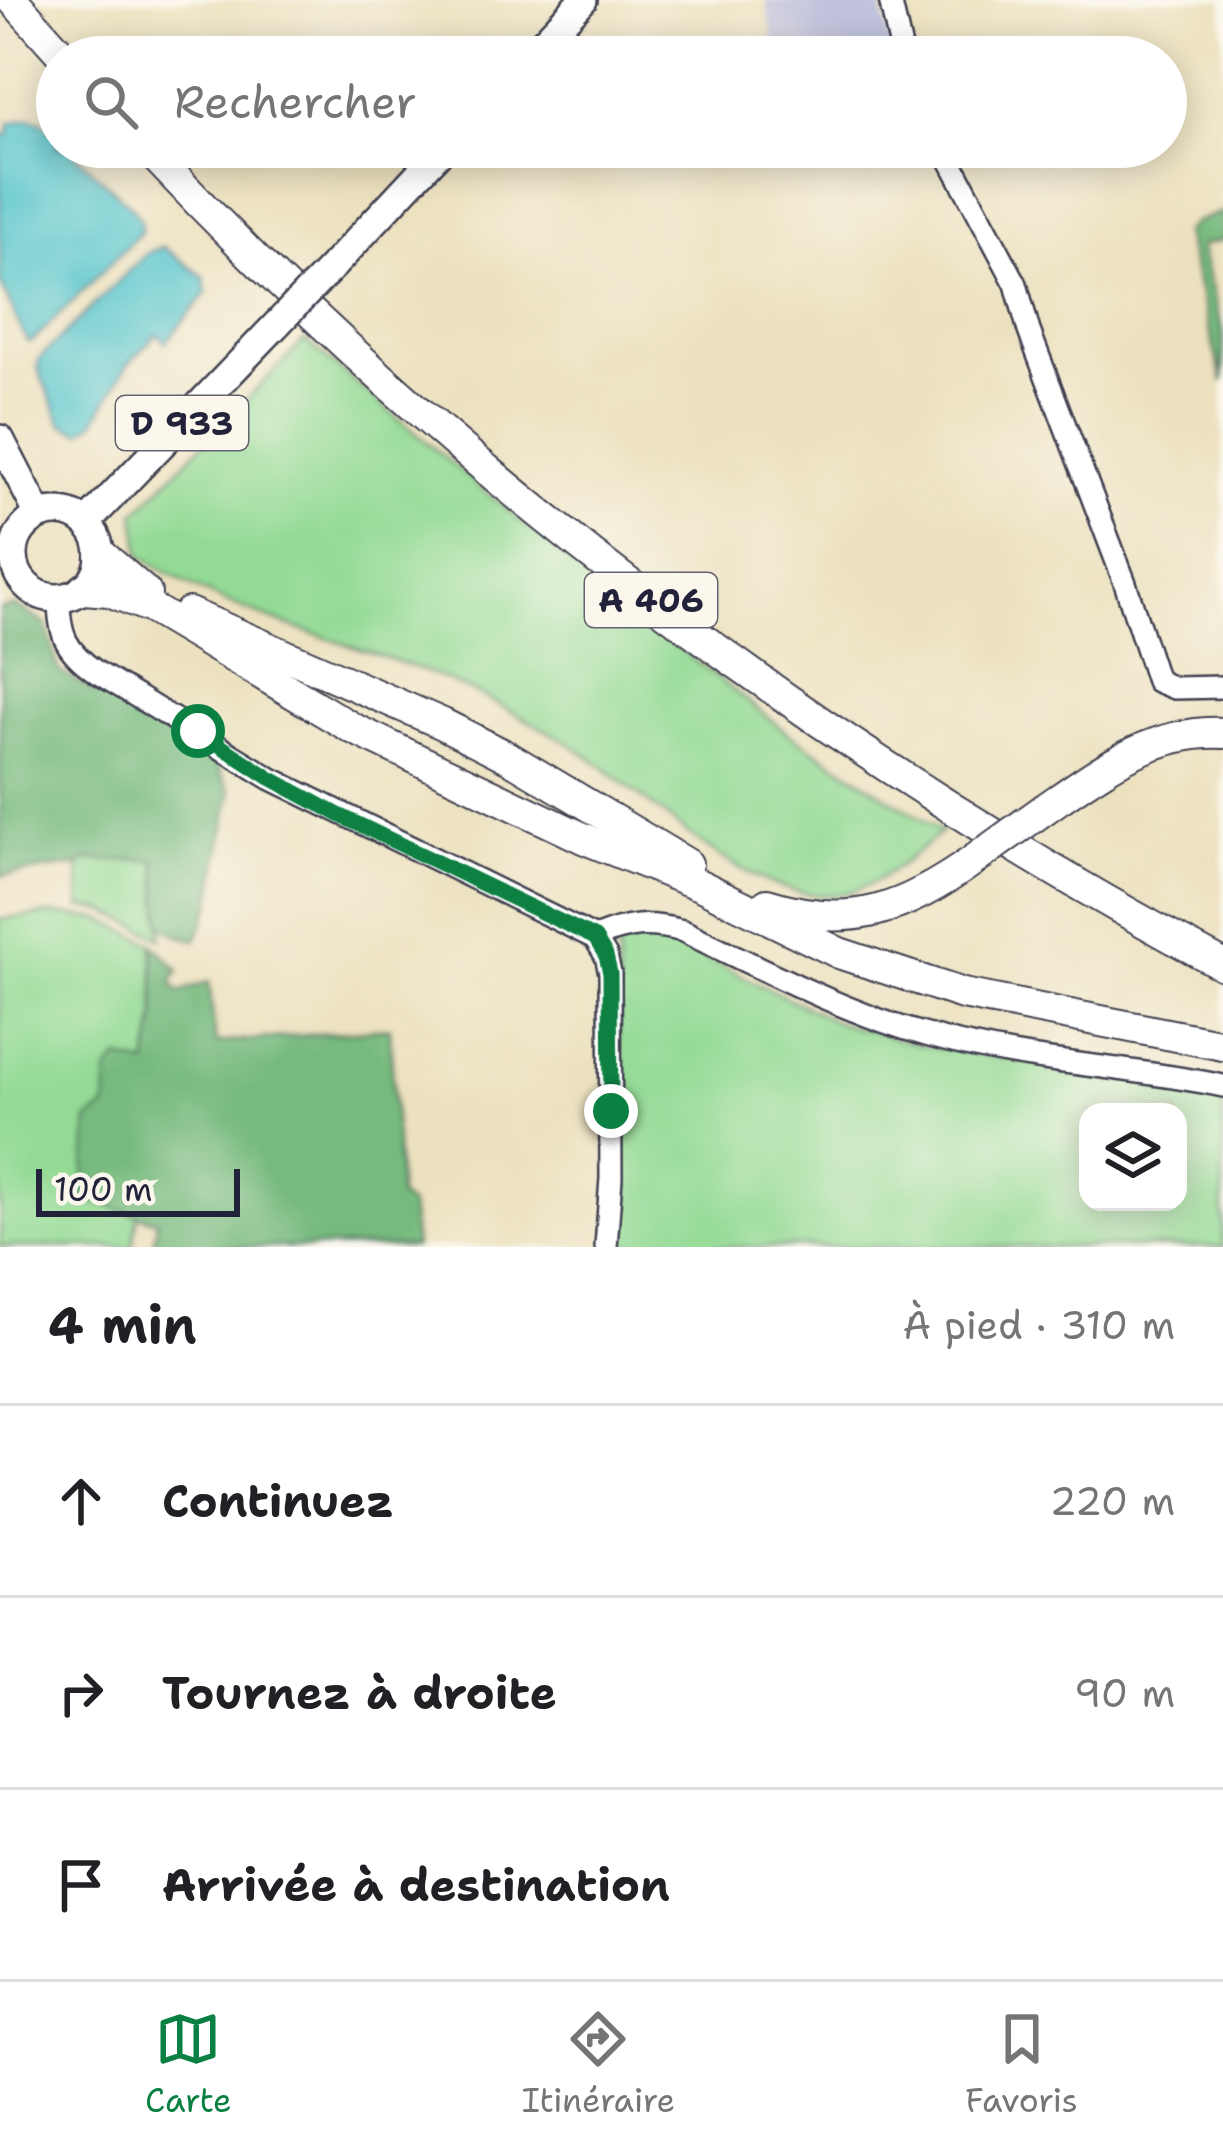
<!DOCTYPE html>
<html lang="fr">
<head>
<meta charset="utf-8">
<style>
	:root { --surface:#fff; --page:#f2f2f2; --text:#202124; --muted:#757577; --line:#e0e0e0; --accent:#0b8043 }
	body { margin:0; font-family:"Shantell Sans",sans-serif; background:var(--page); color:var(--text) }
	.controls { position:absolute; right:36px; bottom:36px; display:grid; overflow:hidden; border-radius:24px; box-shadow:0 6px 30px #0003 }
	.controls button { width:108px; height:108px; display:grid; place-items:center; padding:0; border:0; border-bottom:3px solid var(--line); background:var(--surface); color:var(--text); font:60px sans-serif }
	.scale { position:absolute; left:36px; bottom:30px; width:204px; box-sizing:border-box; padding-left:12px; border:6px solid #22223b; border-top:0; font-size:33px; line-height:42px; white-space:nowrap; color:#22223b; -webkit-text-stroke:9px #fbf7ec; paint-order:stroke }
	.stop { position:absolute; width:36px; height:36px; margin:-27px; border:9px solid #0b8043; border-radius:50%; background:#fff }
	.stop.end { background:#0b8043; border-color:#fff; box-shadow:0 3px 12px #0008 }
	.list { margin:0; padding:0; list-style:none }
	h2 { display:flex; justify-content:space-between; align-items:center; height:156px; margin:0; padding:0 48px; font-size:51px }
	h2 small { font-size:39px; font-weight:400; color:var(--muted) }
	.list li { display:grid; grid-template-columns:78px 1fr auto; gap:36px; align-items:center; box-sizing:border-box; height:192px; padding:0 48px; border-top:3px solid var(--line) }
	.list b { display:block; font-size:45px; white-space:nowrap }
	.list em { font-size:39px; font-style:normal; color:var(--muted) }
	.icon { flex:none; width:66px; height:66px; fill:none; stroke:currentColor; stroke-width:2; stroke-linecap:round; stroke-linejoin:round }
	.map { position:relative; flex:none; width:1223px; height:1247px; overflow:hidden }
	.search { position:absolute; background:var(--surface); box-shadow:0 6px 30px #0003; left:36px; right:36px; top:36px; height:132px; display:flex; align-items:center; gap:30px; box-sizing:border-box; padding:0 42px; border-radius:66px; color:var(--muted); font-size:45px }
	.sheet { height:732px; background:var(--surface) }
	nav { display:flex; justify-content:space-around; align-items:center; box-sizing:border-box; height:168px; border-top:3px solid var(--line); background:var(--surface); font-size:33px; color:var(--muted) }
	nav a { display:grid; justify-items:center; gap:6px }
	nav .on { color:var(--accent) }
	.map>svg:first-child { display:block }
</style>
</head>
<body>
<div class="map">
<svg width="1223" height="1247" viewBox="0 0 1223 1247">
	<rect width="100%" height="100%" fill="#fbf7ec"/>
	<filter id="ink" filterUnits="userSpaceOnUse"><feTurbulence type="fractalNoise" baseFrequency=".00833" numOctaves="2"/><feDisplacementMap in="SourceGraphic" scale="24" xChannelSelector="R" yChannelSelector="G"/><feConvolveMatrix kernelMatrix="1 2 1 2 8 2 1 2 1" color-interpolation-filters="sRGB"/></filter>
	<filter id="wash" filterUnits="userSpaceOnUse"><feTurbulence type="fractalNoise" baseFrequency=".004" numOctaves="4" result="noise"/><feDisplacementMap in="SourceGraphic" scale="48" xChannelSelector="R" yChannelSelector="G"/><feGaussianBlur stdDeviation="2.7" result="paint"/><feColorMatrix in="noise" values="0 0 0 0 0 0 0 0 0 0 0 0 0 0 0 0 0 1.4 0 .05"/><feComposite in="paint" operator="in"/></filter>
	<g filter="url(#wash)">
		<rect width="100%" height="100%" fill="#ece1bf"/>
		<polygon fill="#c1c2dd" points="766,0 880,0 891,49 853,57 776,57"/>
		<g fill="#93da94" stroke="#5a7e68" stroke-width="3" fill-rule="evenodd">
			<path d="M 305,340 L 561,555 L 785,731 L 942,832 C 912,856 873,892 833,895 C 738,901 637,781 560,738 C 521,716 478,693 437,676 C 338,637 230,617 141,556 L 135,513 Z"/>
			<polygon points="86,860 157,860 162,938 106,911 81,907 79,865"/>
			<polygon points="51,914 101,919 153,944 156,1017 147,1066 108,1071 106,1109 138,1212 133,1247 0,1247 0,919"/>
			<path d="M 641,933 L 660,936 L 839,1023 L 922,1045 L 1223,1093 L 1223,1247 L 614,1247 L 618,1177 L 618,936 ZM 1088,1112 L 1178,1112 L 1178,1202 L 1088,1202 Z"/>
		</g>
		<g fill="#76ba7e" stroke="#4c6e5c" stroke-width="3">
			<polygon points="1223,212 1223,240 1200,246 1223,332 1223,382 1184,233 1195,222"/>
			<polygon points="16,606 46,624 59,671 214,760 231,792 211,905 196,940 180,936 161,925 156,860 86,860 79,865 0,876 0,609"/>
			<polygon points="153,944 179,970 172,983 179,992 209,982 216,1043 390,1028 399,1198 410,1206 415,1247 153,1247 157,1221 83,1198 88,1120 106,1108 108,1071 119,1059 147,1065 156,1017"/>
		</g>
		<g fill="#59c6cd" stroke="#3e7484" stroke-width="3">
			<polygon points="30,118 41,121 57,136 57,147 68,147 133,209 140,220 141,232 33,341 27,342 0,282 0,136 10,134 9,123"/>
			<polygon points="163,247 204,277 207,293 166,342 157,334 126,367 94,423 81,432 62,424 38,369 38,360 147,253"/>
		</g>
	</g>
	<g filter="url(#ink)">
		<g fill="none" stroke-linecap="round" stroke-linejoin="round">
			<defs>
				<g id="minor">
					<polyline points="890,0 903,57"/>
					<polyline points="943,147 1016,284 1029,331 1125,583 1157,681 1174,688 1223,687"/>
					<path d="M 59,598 C 59,634 65,650 95,671 L 270,778 L 595,938 L 606,956 L 610,973 L 611,1178 L 606,1247"/>
					<path d="M 595,938 C 628,924 647,922 683,931 C 763,969 845,1013 930,1036 C 1026,1063 1126,1066 1223,1086"/>
				</g>
				<g id="major">
					<polyline points="529,57 583,0"/>
					<polyline points="333,266 444,147"/>
					<polyline points="0,439 39,515"/>
					<circle cx="57" cy="555" r="43"/>
					<polyline points="86,523 278,323"/>
				</g>
				<g id="highway">
					<polyline points="13,0 64,57"/>
					<path d="M 146,147 C 456,478 823,752 1223,965"/>
					<polyline points="101,554 146,593"/>
					<polyline points="84,589 109,591 149,607 352,728 583,838 702,886 839,953 963,994 1223,1045"/>
					<polyline points="189,613 443,724 508,757 687,864"/>
					<path d="M 1046,808 C 1101,770 1153,730 1223,733"/>
					<path d="M 767,904 C 851,931 905,909 974,860"/>
				</g>
			</defs>
			<use href="#minor" stroke="#403f4f" stroke-width="26"/>
			<use href="#major" stroke="#403f4f" stroke-width="32"/>
			<use href="#highway" stroke="#403f4f" stroke-width="34"/>
			<use href="#minor" stroke="#fff" stroke-width="21"/>
			<use href="#major" stroke="#fff" stroke-width="27"/>
			<use href="#highway" stroke="#fff" stroke-width="30"/>
			<defs>
				<polyline id="major-bridge" points="278,323 333,266"/>
				<polyline id="highway-bridge" points="974,860 1046,808"/>
			</defs>
			<use href="#major-bridge" stroke="#403f4f" stroke-width="32" stroke-linecap="butt"/>
			<use href="#highway-bridge" stroke="#403f4f" stroke-width="34" stroke-linecap="butt"/>
			<use href="#major-bridge" stroke="#fff" stroke-width="27"/>
			<use href="#highway-bridge" stroke="#fff" stroke-width="30"/>
		</g>
	</g>
	<g fill="none" stroke-linecap="round" stroke-linejoin="round" filter="url(#ink)">
		<polyline stroke="#0b8043" stroke-width="15" points="198,731 270,778 339,815 595,938 606,956 610,973 611,1111"/>
	</g>
	<g text-anchor="middle" stroke-width="12" stroke-linejoin="round" paint-order="stroke">
		<g fill="#fbf7ec" stroke="#636270" stroke-width="3">
			<rect x="116" y="396" width="132" height="54" rx="9"/>
			<rect x="585" y="573" width="132" height="54" rx="9"/>
		</g>
		<g font-size="33" font-weight="bold" fill="#22223b">
			<text x="182" y="435">D 933</text>
			<text x="651" y="612">A 406</text>
		</g>
	</g>
</svg>
<div class="controls">
<button><svg class="icon" aria-label="layers" viewBox="0 0 24 24"><path d="M12 4l9 5-9 5-9-5zM3 14l9 5 9-5"/></svg></button>
</div>
<div class="scale">100 m</div>
<div class="stop" style="left:198px;top:731px"></div>
<div class="stop end" style="left:611px;top:1111px"></div>
<div class="search"><svg class="icon" aria-label="search" viewBox="0 0 24 24"><circle cx="10" cy="10" r="6"/><path d="M15 15l6 6"/></svg>Rechercher</div>
</div>
<section class="sheet">
<h2>4 min<small>À pied · 310 m</small></h2>
<ul class="list">
<li><svg class="icon" aria-label="ahead" viewBox="0 0 24 24"><path d="M12 20V5M6 11l6-6 6 6"/></svg><div><b>Continuez</b></div><em>220 m</em></li>
<li><svg class="icon" aria-label="right" viewBox="0 0 24 24"><path d="M7 20v-9h11M14 6l5 5-5 5"/></svg><div><b>Tournez à droite</b></div><em>90 m</em></li>
<li><svg class="icon" aria-label="arrive" viewBox="0 0 24 24"><path d="M6 21V4h12l-3 4 3 4H6"/></svg><div><b>Arrivée à destination</b></div></li>
</ul>
</section>
<nav>
<a class="on"><svg class="icon" aria-label="map" viewBox="0 0 24 24"><path d="M3 6l6-2 6 2 6-2v14l-6 2-6-2-6 2zM9 4v14M15 6v14"/></svg>Carte</a>
<a><svg class="icon" aria-label="directions" viewBox="0 0 24 24"><path d="M12 3l9 9-9 9-9-9zM9 14v-3h6M13 9l2 2-2 2"/></svg>Itinéraire</a>
<a><svg class="icon" aria-label="saved" viewBox="0 0 24 24"><path d="M7 4h10v16l-5-4-5 4z"/></svg>Favoris</a>
</nav>
</body>
</html>
